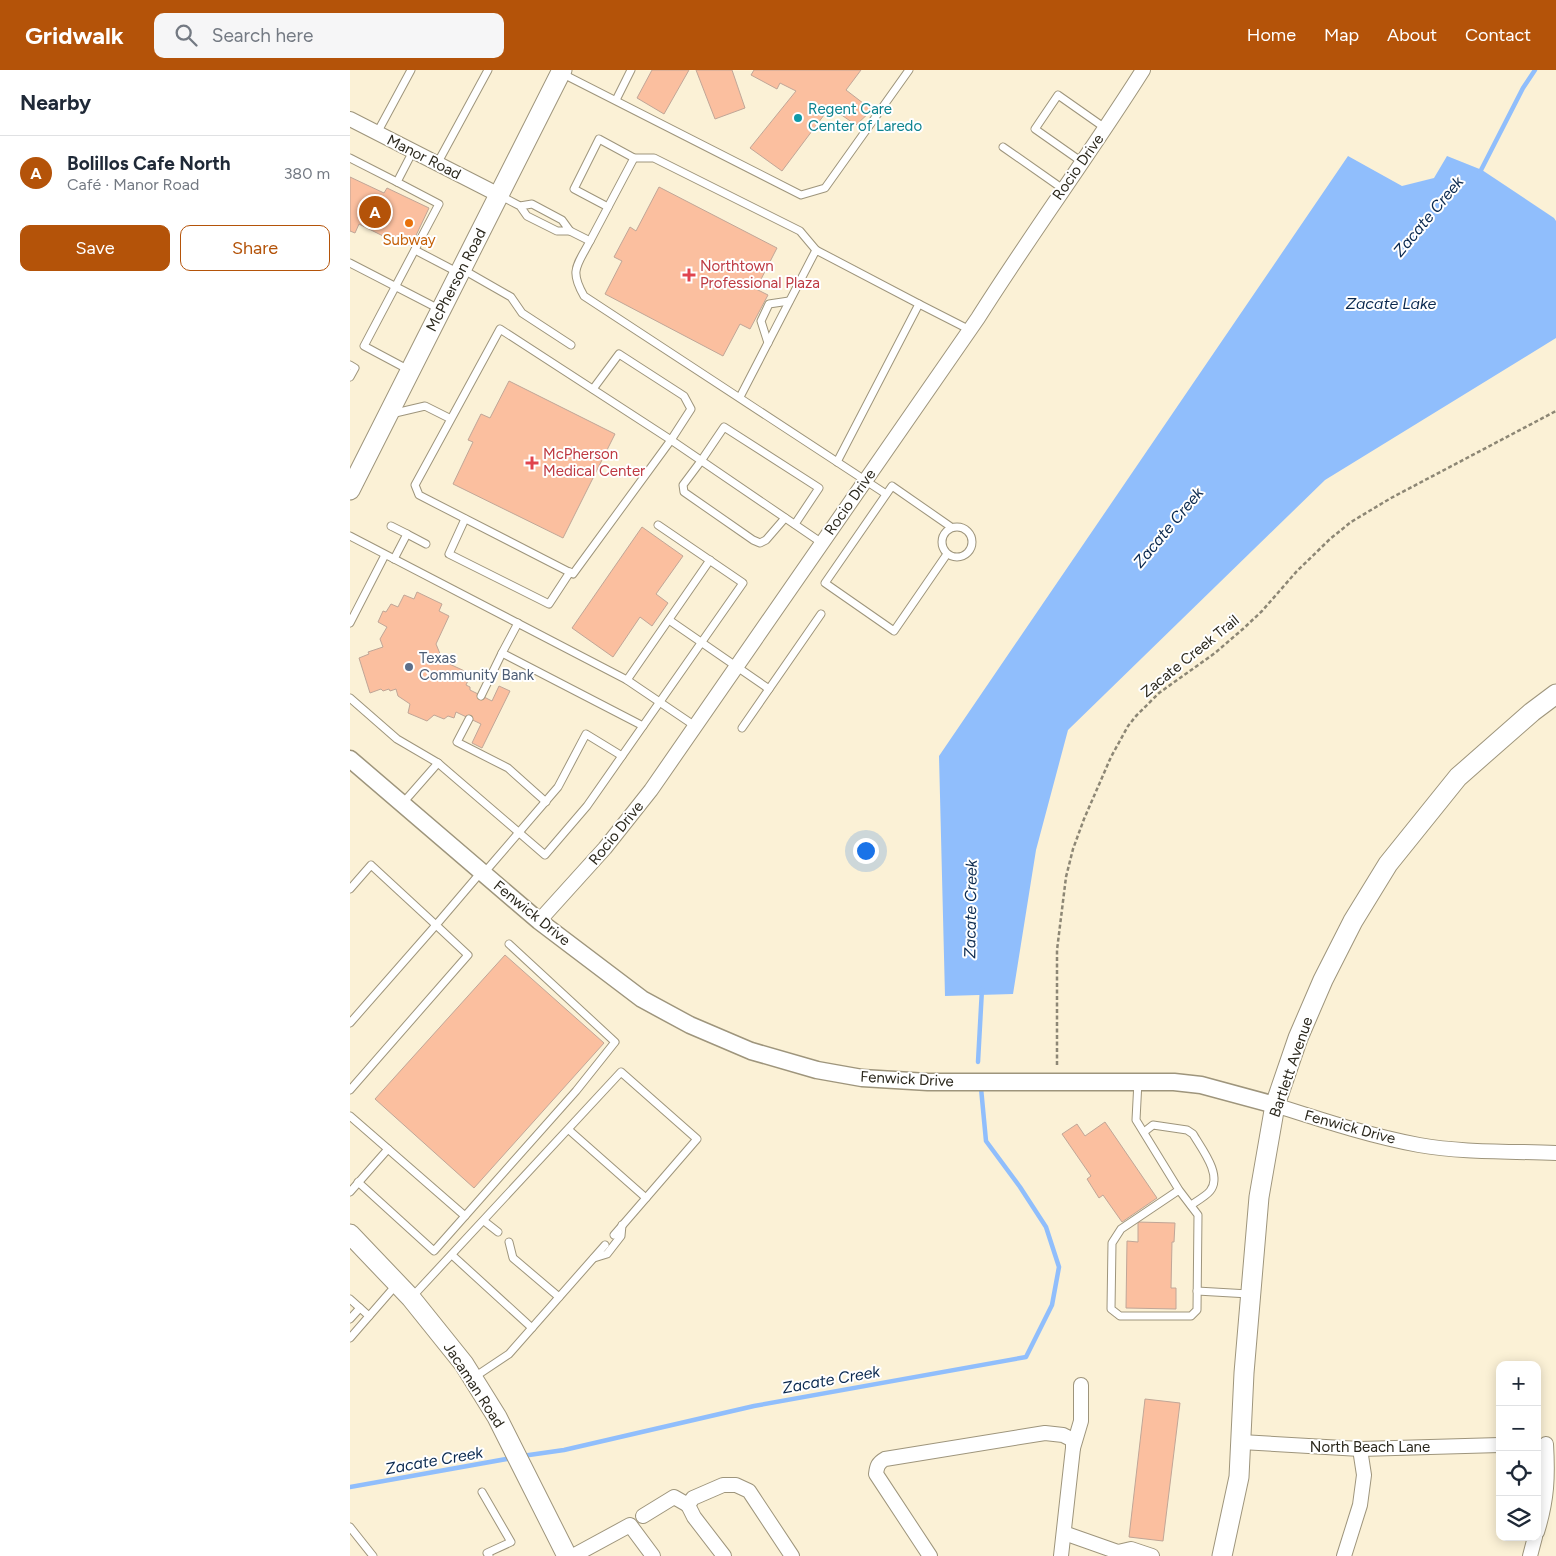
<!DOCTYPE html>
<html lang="en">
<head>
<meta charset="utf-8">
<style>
	:root { --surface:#fff; --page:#f6f6f7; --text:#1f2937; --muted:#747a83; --line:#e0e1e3; --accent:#b45309 }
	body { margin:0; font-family:Figtree,sans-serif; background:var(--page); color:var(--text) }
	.controls { position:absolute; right:15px; bottom:15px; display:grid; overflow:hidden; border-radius:10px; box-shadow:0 2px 12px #0003 }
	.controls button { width:45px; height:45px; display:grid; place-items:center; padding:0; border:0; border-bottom:1px solid var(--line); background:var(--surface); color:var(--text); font:25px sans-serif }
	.you { position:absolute; left:515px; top:780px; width:18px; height:18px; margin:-12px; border:4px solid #fff; border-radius:50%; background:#1a73e8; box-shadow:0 0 0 8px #1a73e833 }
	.badge { display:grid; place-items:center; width:32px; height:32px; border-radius:50%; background:var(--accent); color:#fff; font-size:16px; font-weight:700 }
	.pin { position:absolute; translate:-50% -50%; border:2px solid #fff; box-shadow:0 1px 5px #0006 }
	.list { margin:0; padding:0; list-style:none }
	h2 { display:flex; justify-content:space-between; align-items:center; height:65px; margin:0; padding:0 20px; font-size:21px }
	h2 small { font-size:16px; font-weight:400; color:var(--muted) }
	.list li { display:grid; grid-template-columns:32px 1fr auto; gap:15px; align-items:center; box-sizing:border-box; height:75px; padding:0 20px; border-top:1px solid var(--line) }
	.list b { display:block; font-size:19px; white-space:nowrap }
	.list p { margin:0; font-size:16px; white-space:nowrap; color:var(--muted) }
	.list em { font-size:16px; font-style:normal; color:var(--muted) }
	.actions { display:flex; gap:10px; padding:15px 20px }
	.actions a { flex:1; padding:11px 0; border:1px solid var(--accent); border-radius:10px; text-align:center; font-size:18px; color:var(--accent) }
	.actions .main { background:var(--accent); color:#fff }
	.icon { flex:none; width:28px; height:28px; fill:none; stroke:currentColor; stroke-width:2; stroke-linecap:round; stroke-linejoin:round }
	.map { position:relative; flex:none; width:1206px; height:1486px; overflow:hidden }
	header { display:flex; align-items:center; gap:30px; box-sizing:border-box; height:70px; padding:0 25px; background:var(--accent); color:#fff }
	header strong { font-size:24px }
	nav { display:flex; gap:28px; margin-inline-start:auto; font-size:18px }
	.search { width:350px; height:45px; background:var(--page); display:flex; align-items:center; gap:12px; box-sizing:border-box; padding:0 18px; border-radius:10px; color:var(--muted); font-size:19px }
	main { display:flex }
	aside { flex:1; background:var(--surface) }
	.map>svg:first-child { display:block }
</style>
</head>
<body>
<header>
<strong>Gridwalk</strong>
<div class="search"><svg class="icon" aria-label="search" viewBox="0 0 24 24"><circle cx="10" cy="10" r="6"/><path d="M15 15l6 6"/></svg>Search here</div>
<nav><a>Home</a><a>Map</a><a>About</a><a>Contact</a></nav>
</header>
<main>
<aside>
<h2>Nearby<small></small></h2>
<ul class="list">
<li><span class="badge">A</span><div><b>Bolillos Cafe North</b><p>Café · Manor Road</p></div><em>380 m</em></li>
</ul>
<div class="actions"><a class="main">Save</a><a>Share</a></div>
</aside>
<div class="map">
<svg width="1206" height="1486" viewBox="0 0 1206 1486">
	<rect width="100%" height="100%" fill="#fbf1d6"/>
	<polygon fill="#90befc" points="998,86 1052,116 1084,108 1097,86 1132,100 1204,148 1206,151 1206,268 975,410 718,660 686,780 663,924 595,926 589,686"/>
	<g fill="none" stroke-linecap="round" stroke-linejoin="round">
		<g stroke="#90befc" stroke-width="4.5">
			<polyline points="1129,104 1173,18 1185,0"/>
			<polyline points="628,992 632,919"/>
			<polyline points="172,1386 214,1380 404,1336 676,1287 702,1235 709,1197 696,1157 670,1117 636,1071 631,1018"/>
			<polyline points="0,1417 162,1388"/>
		</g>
	</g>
	<g fill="#fbbf9f" stroke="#c0a697">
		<polygon points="302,0 339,0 314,44 287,28"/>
		<polygon points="346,0 382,0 395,38 365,49"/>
		<polygon points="404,0 511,0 496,20 522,40 506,55 480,37 432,101 400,78 446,21 430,13 427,19 401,5"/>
		<polygon points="0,107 34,123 37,118 79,138 61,176 49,170 47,173 9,154 5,163 0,161"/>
		<polygon points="309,117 427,178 406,219 418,225 400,259 390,254 373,286 255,224 272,191 264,187 280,157 286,161"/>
		<polygon points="159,311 265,364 213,468 103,414 123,372 118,370 131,344 140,348"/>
		<polygon points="292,457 333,486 306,524 318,533 302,556 290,547 263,587 222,558"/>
		<polygon points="67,522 92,534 89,541 99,546 86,574 93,591 121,604 116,615 120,617 120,620 142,631 149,616 160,621 132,678 122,673 131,654 106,642 104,648 98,646 94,649 84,645 77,651 58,643 60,634 48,626 46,619 40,621 39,619 33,621 31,619 20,623 9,588 19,584 18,582 33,577 30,569 37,557 28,552 33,541 36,542 41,534 48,537 54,525 64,529"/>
		<polygon points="155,885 254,973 124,1118 25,1029"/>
		<polygon points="755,1052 807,1128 772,1152 753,1125 749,1128 737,1109 741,1106 712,1064 727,1054 735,1066"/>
		<polygon points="788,1152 825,1153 824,1172 822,1172 821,1218 826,1218 826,1239 776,1238 777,1171 788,1172"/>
		<polygon points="795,1329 830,1333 813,1471 779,1467"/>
	</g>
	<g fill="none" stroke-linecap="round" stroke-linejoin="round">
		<defs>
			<g id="service">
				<polyline points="211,3 451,125 475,118 559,0"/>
				<polyline points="266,30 281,0"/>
				<polyline points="27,63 61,0"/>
				<polyline points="653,77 713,119"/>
				<polyline points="0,88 47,112"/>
				<polyline points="732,92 685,59 708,25 755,58"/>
				<polyline points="87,94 138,0"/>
				<polyline points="149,125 170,136 177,146 207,161 220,161 212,150 182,134 170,136"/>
				<polyline points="258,137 224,119 249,69 284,88 304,88 450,161 466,180"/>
				<path d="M 220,161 L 240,171 C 227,196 219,200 234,226 L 536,424"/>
				<polyline points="240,171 284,88"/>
				<polyline points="65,180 109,203"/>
				<polyline points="0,193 91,240"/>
				<polyline points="112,199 161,227 172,243 221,275"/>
				<polyline points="569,234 620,260"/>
				<polyline points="418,273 411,251 419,234 439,231"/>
				<polyline points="0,295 5,298 0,307"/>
				<polyline points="59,300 14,276 89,134 47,112 63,81"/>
				<polyline points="243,319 269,284 334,326 341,339 321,370 472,473"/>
				<polyline points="390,327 466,180 569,234 487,392"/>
				<polyline points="41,344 75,336 101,349 65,415 69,425 223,504 321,370 150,259 101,349"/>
				<polyline points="435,448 416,470 410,473 403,470 334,422 333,415 351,391 374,357 469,418 445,454"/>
				<polyline points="115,449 99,484 199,534 220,502"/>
				<polyline points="41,456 57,464"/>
				<circle cx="607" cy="472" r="15"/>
				<polyline points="0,466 277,610 345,656"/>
				<polyline points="597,484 544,561 475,513 542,416 601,457"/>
				<polyline points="44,489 57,464 76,474"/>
				<polyline points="319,550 419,619"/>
				<polyline points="0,553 35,485"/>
				<polyline points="168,553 152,583 293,656"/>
				<polyline points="277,610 360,490"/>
				<polyline points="131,626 152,583"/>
				<polyline points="0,628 47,669 88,693 195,785 237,736 393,513 308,455"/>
				<polyline points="119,649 107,672 158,698 196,732"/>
				<polyline points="392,658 471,544"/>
				<polyline points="52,734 88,693"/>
				<polyline points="134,803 208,717 236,664 272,686"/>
				<polyline points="0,819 21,795 86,855 0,953"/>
				<polyline points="788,1011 786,1050 829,1120 848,1145 847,1240 841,1246 770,1246 761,1239 762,1173 771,1159 829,1120"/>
				<polyline points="0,1020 118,885 86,855 132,801"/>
				<polyline points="0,1046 38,1079"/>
				<polyline points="219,1060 296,1128"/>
				<path d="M 794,1062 L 803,1055 L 837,1060 L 843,1064 C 851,1078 873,1105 860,1121 C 856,1126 847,1131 841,1135"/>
				<polyline points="8,1112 84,1181 115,1146"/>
				<polyline points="0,1122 38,1079 115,1146 226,1021 265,972 159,874"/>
				<polyline points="134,1151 148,1162"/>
				<polyline points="159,1172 163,1188 209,1227"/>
				<polyline points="102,1185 182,1258"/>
				<polyline points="244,1188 257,1184 271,1166 272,1155"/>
				<polyline points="847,1221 899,1224"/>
				<polyline points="62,1227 271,1002 347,1069 264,1165"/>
				<polyline points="0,1229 19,1246"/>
				<polyline points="0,1249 10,1238"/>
				<polyline points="0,1268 47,1214"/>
				<polyline points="123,1308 159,1284 255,1175"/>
				<polyline points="132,1422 161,1472 137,1483 139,1486"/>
				<polyline points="0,1457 23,1486"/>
			</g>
			<g id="minor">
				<polyline points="0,49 149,125"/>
				<path d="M 189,851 L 255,778 L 301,720 L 628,248 C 681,164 740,84 793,0"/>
				<path d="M 925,1035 C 972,1050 1020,1066 1069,1075 C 1114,1083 1160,1081 1206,1083"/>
				<polyline points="891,1372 1010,1379 1150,1375"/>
				<polyline points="723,1378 731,1351 731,1315"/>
				<polyline points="293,1446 324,1427 338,1435"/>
				<path d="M 1187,1462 C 1197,1430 1198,1407 1196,1374"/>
				<polyline points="714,1463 768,1482 781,1479 802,1486"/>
				<polyline points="223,1486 280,1455 303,1486"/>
				<polyline points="374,1486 344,1447 338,1435 343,1428 373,1415 386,1415 399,1421 442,1486"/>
				<path d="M 580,1486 L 526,1404 C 527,1396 528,1393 535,1389 L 695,1363 L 713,1365 L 723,1370 L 723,1378 L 711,1486"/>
				<polyline points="994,1486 1010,1435 1014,1405 1010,1379"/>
				<polyline points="1180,1486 1185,1467"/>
			</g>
			<polyline id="tertiary" points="0,689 189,851 292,929 340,955 401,981 467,1000 512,1008 578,1012 824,1012 851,1015 925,1035"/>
			<g id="secondary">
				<polyline points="0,420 212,0"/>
				<polyline points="0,1164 61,1228 114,1294 147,1347 217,1486"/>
				<polyline points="872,1486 889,1407 894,1303 909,1127 925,1035 948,968 973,910 1003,851 1038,794 1108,707 1182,642 1206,624"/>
			</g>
		</defs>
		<use href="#service" stroke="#9e957c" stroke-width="9"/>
		<use href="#minor" stroke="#9e957c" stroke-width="16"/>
		<use href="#tertiary" stroke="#9e957c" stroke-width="19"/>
		<use href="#secondary" stroke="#9e957c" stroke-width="21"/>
		<polyline stroke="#8d8775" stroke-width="2.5" stroke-dasharray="4 2.5" stroke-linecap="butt" points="707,995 707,880 716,807 723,779 734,749 761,687 778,656 786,646 809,623 865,583 894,558 912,541 947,501 980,469 1001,452 1041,428 1206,341"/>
		<use href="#service" stroke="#fff" stroke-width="7"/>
		<use href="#minor" stroke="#fff" stroke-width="14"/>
		<use href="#tertiary" stroke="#fff" stroke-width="16"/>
		<use href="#secondary" stroke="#fff" stroke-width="19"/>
	</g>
	<circle fill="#0f9aa8" stroke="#fff" stroke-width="2" cx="448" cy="48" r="5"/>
	<circle fill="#e8710a" stroke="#fff" stroke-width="2" cx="59" cy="153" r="5"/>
	<g fill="#e0444e" stroke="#fff" stroke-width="2">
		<path d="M336.5 197.5h5v5h5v5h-5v5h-5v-5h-5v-5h5z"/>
		<path d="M179.5 385.5h5v5h5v5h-5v5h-5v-5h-5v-5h5z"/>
	</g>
	<circle fill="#5c6f8a" stroke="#fff" stroke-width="2" cx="59" cy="597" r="5"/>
	<g text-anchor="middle" stroke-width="4" stroke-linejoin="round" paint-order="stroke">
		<g font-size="15" fill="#0d838f" stroke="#fff" text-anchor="start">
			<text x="458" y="44">Regent Care<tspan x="458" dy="17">Center of Laredo</tspan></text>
		</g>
		<g font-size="15" fill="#2b281d" stroke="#fff">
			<text transform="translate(74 87) rotate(27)" y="5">Manor Road</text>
			<text transform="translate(728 97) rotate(-55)" y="5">Rocio Drive</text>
			<text transform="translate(106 210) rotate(-63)" y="5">McPherson Road</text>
			<text transform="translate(500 432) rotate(-55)" y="5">Rocio Drive</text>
			<text transform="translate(840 586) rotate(-39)" y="5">Zacate Creek Trail</text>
			<text transform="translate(266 763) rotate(-51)" y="5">Rocio Drive</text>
			<text transform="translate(182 843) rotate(39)" y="5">Fenwick Drive</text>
			<text transform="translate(941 997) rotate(-71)" y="5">Bartlett Avenue</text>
			<text transform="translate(557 1009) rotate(3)" y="5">Fenwick Drive</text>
			<text transform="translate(1000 1057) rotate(15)" y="5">Fenwick Drive</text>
			<text transform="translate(124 1315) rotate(57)" y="5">Jacaman Road</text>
			<text x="1020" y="1382">North Beach Lane</text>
		</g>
		<g font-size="15" fill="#c56008" stroke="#fff">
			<text x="59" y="175">Subway</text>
		</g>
		<g font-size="15" fill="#be3a42" stroke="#fff" text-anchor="start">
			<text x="350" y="201">Northtown<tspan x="350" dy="17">Professional Plaza</tspan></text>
			<text x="193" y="389">McPherson<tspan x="193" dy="17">Medical Center</tspan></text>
		</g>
		<g font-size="15" fill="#4e5e75" stroke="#fff" text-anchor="start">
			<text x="69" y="593">Texas<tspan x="69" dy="17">Community Bank</tspan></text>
		</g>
		<g font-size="16" font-style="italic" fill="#0a294f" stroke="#fff">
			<text transform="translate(1078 146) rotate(-50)" y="6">Zacate Creek</text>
			<text x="1041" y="239">Zacate Lake</text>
			<text transform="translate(818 457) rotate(-50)" y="6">Zacate Creek</text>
			<text transform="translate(620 839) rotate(-89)" y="6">Zacate Creek</text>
			<text transform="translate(481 1309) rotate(-10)" y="6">Zacate Creek</text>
			<text transform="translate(84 1390) rotate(-10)" y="6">Zacate Creek</text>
		</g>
	</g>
</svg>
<div class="controls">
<button>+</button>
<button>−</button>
<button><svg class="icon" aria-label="locate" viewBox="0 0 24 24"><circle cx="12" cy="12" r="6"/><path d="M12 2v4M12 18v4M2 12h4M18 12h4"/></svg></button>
<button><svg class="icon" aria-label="layers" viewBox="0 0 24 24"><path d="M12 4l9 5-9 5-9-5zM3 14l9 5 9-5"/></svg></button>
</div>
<div class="you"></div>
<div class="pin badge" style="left:25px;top:142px">A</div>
</div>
</main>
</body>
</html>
